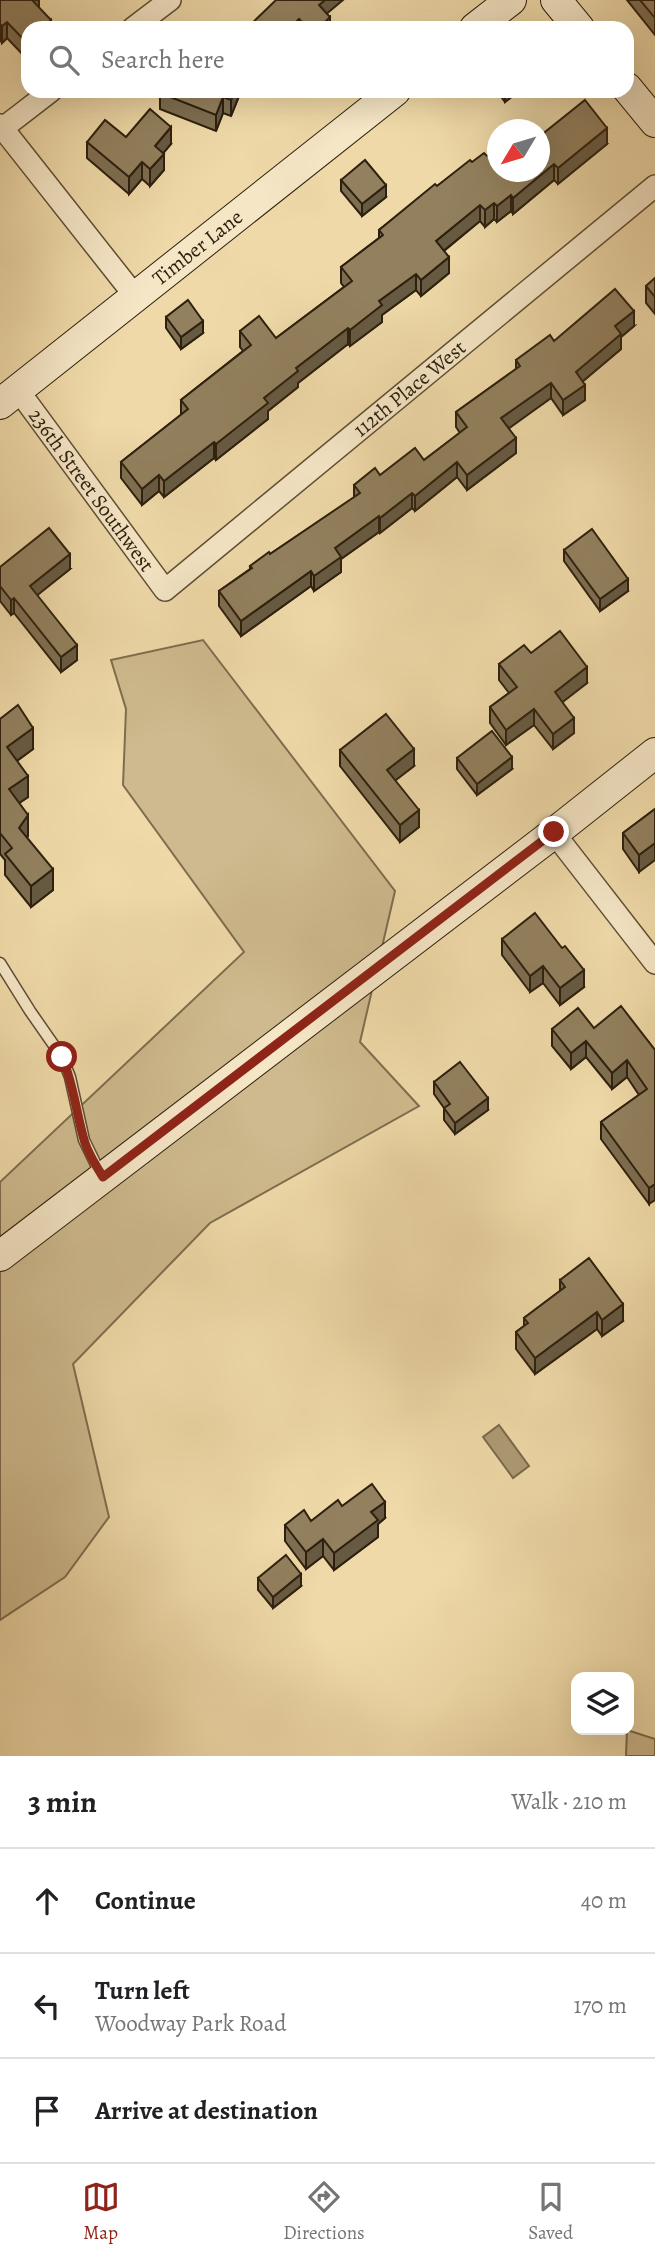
<!DOCTYPE html>
<html lang="en">
<head>
<meta charset="utf-8">
<style>
	:root { --surface:#fff; --page:#f2f2f2; --text:#202124; --muted:#757577; --line:#e0e0e0; --accent:#8f2418 }
	body { margin:0; font-family:Alegreya,serif; background:var(--page); color:var(--text) }
	.controls { position:absolute; right:21px; bottom:21px; display:grid; overflow:hidden; border-radius:14px; box-shadow:0 7px 28px #0002 }
	.controls button { width:63px; height:63px; display:grid; place-items:center; padding:0; border:0; border-bottom:2px solid var(--line); background:var(--surface); color:var(--text); font:35px sans-serif }
	.compass { position:absolute; left:487px; top:119px; width:63px; height:63px; border-radius:50%; background:var(--surface); box-shadow:0 7px 28px #0002; rotate:232deg }
	.stop { position:absolute; width:21px; height:21px; margin:-16px; border:5px solid #8f2418; border-radius:50%; background:#fff }
	.stop.end { background:#8f2418; border-color:#fff; box-shadow:0 2px 7px #0008 }
	.list { margin:0; padding:0; list-style:none }
	h2 { display:flex; justify-content:space-between; align-items:center; height:91px; margin:0; padding:0 28px; font-size:30px }
	h2 small { font-size:23px; font-weight:400; color:var(--muted) }
	.list li { display:grid; grid-template-columns:46px 1fr auto; gap:21px; align-items:center; box-sizing:border-box; height:105px; padding:0 28px; border-top:2px solid var(--line) }
	.list b { display:block; font-size:26px; white-space:nowrap }
	.list p { margin:0; font-size:23px; white-space:nowrap; color:var(--muted) }
	.list em { font-size:23px; font-style:normal; color:var(--muted) }
	.icon { flex:none; width:38px; height:38px; fill:none; stroke:currentColor; stroke-width:2; stroke-linecap:round; stroke-linejoin:round }
	.map { position:relative; flex:none; width:655px; height:1756px; overflow:hidden }
	.search { position:absolute; background:var(--surface); box-shadow:0 7px 28px #0002; left:21px; right:21px; top:21px; height:77px; display:flex; align-items:center; gap:18px; box-sizing:border-box; padding:0 24px; border-radius:21px; color:var(--muted); font-size:26px }
	.sheet { height:406px; background:var(--surface) }
	nav { display:flex; justify-content:space-around; align-items:center; box-sizing:border-box; height:98px; border-top:2px solid var(--line); background:var(--surface); font-size:19px; color:var(--muted) }
	nav a { display:grid; justify-items:center; gap:4px }
	nav .on { color:var(--accent) }
	.map>svg:first-child { display:block }
</style>
</head>
<body>
<div class="map">
<svg width="655" height="1756" viewBox="0 0 655 1756">
	<rect width="100%" height="100%" fill="#efd9a8"/>
	<filter id="stains"><feTurbulence type="fractalNoise" baseFrequency=".00286" numOctaves="4"/><feColorMatrix values="0 0 0 0 .2 0 0 0 0 .09 0 0 0 0 .02 0 0 0 .5 -.17"/></filter>
	<radialGradient id="worn" r=".72"><stop offset=".6" stop-color="#630" stop-opacity="0"/><stop offset="1" stop-color="#630" stop-opacity=".3"/></radialGradient>
	<g fill="#ceba8e" stroke="#7e6d4e" stroke-width="2">
		<polygon points="203,640 395,891 360,1042 419,1106 210,1223 73,1364 109,1517 65,1577 0,1620 0,1182 244,952 123,785 126,709 111,660"/>
		<polygon points="627,1730 655,1739 655,1756 626,1756"/>
	</g>
	<polygon fill="#ad9a74" stroke="#7a694b" stroke-width="2" points="499,1425 529,1466 513,1478 483,1437"/>
	<g fill="none" stroke-linecap="round" stroke-linejoin="round">
		<defs>
			<polyline id="lane" points="0,963 30,1011 62,1057 70,1077 84,1140 101,1175"/>
			<g id="street">
				<polyline points="133,28 170,0"/>
				<polyline points="0,125 135,296"/>
				<polyline points="3,128 51,91"/>
				<path id="s1" d="M 18,390 L 165,590 L 655,186"/>
				<polyline points="554,833 655,963"/>
			</g>
			<g id="secondary">
				<polyline points="556,0 579,28"/>
				<polyline points="475,28 511,0"/>
				<polyline points="627,88 655,122"/>
				<path id="s2" d="M 0,404 L 395,91"/>
				<polyline points="0,1256 554,833 655,753"/>
			</g>
		</defs>
		<use href="#lane" stroke="#5e4e34" stroke-width="13"/>
		<use href="#street" stroke="#5e4e34" stroke-width="24"/>
		<use href="#secondary" stroke="#2e200e" stroke-width="32"/>
		<use href="#lane" stroke="#f5e6c6" stroke-width="10"/>
		<use href="#street" stroke="#f5e6c6" stroke-width="21"/>
		<use href="#secondary" stroke="#f5e6c6" stroke-width="30"/>
	</g>
	<g fill="#7e6e51" stroke="#2e200e" stroke-width="2">
		<polygon points="0,0 39,0 39,6 38,7 51,28 27,59 7,38 2,43 0,40"/>
		<polygon points="627,0 655,0 655,35"/>
		<polygon points="327,14 330,28 247,28"/>
		<polygon points="160,91 241,91 231,116 223,113 216,131 160,109"/>
		<polygon points="497,91 519,91 505,102"/>
		<polygon points="540,136 607,144 558,184 554,180 513,214 511,211 497,222 494,219 485,227 480,221 444,251 449,273 421,296 416,290 382,315 382,322 350,346 348,344 298,383 298,387 268,411 268,419 216,460 214,458 164,497 159,491 142,505 121,478 121,462 181,415 181,400 243,351 240,347 240,331 276,338 344,287 341,283 341,267 379,238 379,230 437,186 472,162 498,172"/>
		<polygon points="126,137 171,144 163,153 164,170 150,186 142,179 129,194 87,158 87,142"/>
		<polygon points="341,180 386,197 362,216 341,191"/>
		<polygon points="655,278 655,314 646,303 646,286"/>
		<polygon points="166,317 203,333 181,349 166,328"/>
		<polygon points="634,326 621,337 621,349 583,381 585,400 563,415 551,398 508,428 516,453 467,490 457,477 415,511 412,508 380,533 379,532 341,559 341,572 314,591 311,586 241,636 219,606 219,591 250,569 250,566 270,554 354,498 354,485 424,460 460,433 456,427 456,412 516,369 516,360 554,341"/>
		<polygon points="564,550 628,591 600,611 564,561"/>
		<polygon points="0,567 70,569 37,595 77,660 61,672 14,613 11,615 0,601"/>
		<polygon points="531,653 587,683 562,702 574,733 553,749 534,725 506,745 490,723 490,707 509,693 499,680 499,664"/>
		<polygon points="0,719 33,749 17,761 28,797 19,803 28,836 27,838 53,890 31,907 5,875 5,860 0,854"/>
		<polygon points="340,750 414,766 395,780 419,827 400,842 340,766"/>
		<polygon points="457,758 512,769 477,795 457,769"/>
		<polygon points="655,809 639,872 623,849 623,833"/>
		<polygon points="502,939 584,987 560,1005 543,983 530,992 502,955"/>
		<polygon points="594,1028 649,1042 649,1204 601,1139 601,1122 639,1095 627,1077 612,1089 586,1057 571,1069 552,1046 552,1029"/>
		<polygon points="434,1082 488,1110 455,1134 444,1120 444,1108 434,1094"/>
		<polygon points="560,1280 623,1321 602,1336 597,1329 535,1374 516,1349 516,1332 524,1326 524,1318 560,1291"/>
		<polygon points="342,1506 385,1518 378,1524 378,1537 334,1570 323,1556 306,1569 285,1541 285,1525 311,1521"/>
		<polygon points="258,1578 301,1586 273,1608 258,1590"/>
	</g>
	<g fill="#665a42" stroke="#2e200e" stroke-width="2">
		<polygon points="30,0 39,0 39,6 30,14"/>
		<polygon points="325,0 343,0 319,20 319,5"/>
		<polygon points="330,17 330,28 319,28"/>
		<polygon points="299,19 299,28 290,28"/>
		<polygon points="51,20 51,28 43,28"/>
		<polygon points="7,22 7,38 2,43 2,26"/>
		<polygon points="28,42 28,58 27,59 27,43"/>
		<polygon points="234,91 241,91 231,116 231,100"/>
		<polygon points="505,91 519,91 505,102"/>
		<polygon points="223,97 223,113 216,131 216,115"/>
		<polygon points="171,127 171,144 155,163 155,146"/>
		<polygon points="607,128 607,144 558,184 558,168"/>
		<polygon points="164,154 164,170 150,186 150,169"/>
		<polygon points="142,162 142,179 129,194 129,177"/>
		<polygon points="554,164 554,180 513,214 513,198"/>
		<polygon points="386,185 386,197 362,216 362,204"/>
		<polygon points="511,195 511,211 497,222 497,206"/>
		<polygon points="494,203 494,219 485,227 485,210"/>
		<polygon points="480,205 480,221 436,257 436,241"/>
		<polygon points="449,257 449,273 421,296 421,280"/>
		<polygon points="416,274 416,290 382,315 382,322 350,346 350,330 379,301"/>
		<polygon points="634,311 634,326 621,337 621,349 576,387 576,372 615,326"/>
		<polygon points="203,321 203,333 181,349 181,337"/>
		<polygon points="348,328 348,344 298,383 298,387 268,411 268,419 216,460 216,444 264,398 296,368"/>
		<polygon points="551,383 551,398 501,434 501,418"/>
		<polygon points="585,385 585,400 563,415 563,400"/>
		<polygon points="516,438 516,453 467,490 467,475"/>
		<polygon points="214,442 214,458 164,497 164,481"/>
		<polygon points="457,462 457,477 415,511 415,496"/>
		<polygon points="159,475 159,491 142,505 142,489"/>
		<polygon points="412,493 412,508 380,533 380,518"/>
		<polygon points="379,516 379,532 341,559 341,572 314,591 314,576 335,548"/>
		<polygon points="70,554 70,569 30,601 30,586"/>
		<polygon points="311,571 311,586 241,636 241,621"/>
		<polygon points="628,579 628,591 600,611 600,599"/>
		<polygon points="14,598 14,613 11,615 11,600"/>
		<polygon points="77,645 77,660 61,672 61,657"/>
		<polygon points="587,667 587,683 555,708 555,692"/>
		<polygon points="534,709 534,725 506,745 506,730"/>
		<polygon points="574,718 574,733 553,749 553,734"/>
		<polygon points="33,728 33,749 7,768 7,747"/>
		<polygon points="414,749 414,766 387,787 387,770"/>
		<polygon points="512,757 512,769 477,795 477,784"/>
		<polygon points="28,776 28,797 9,810 9,789"/>
		<polygon points="419,810 419,827 400,842 400,825"/>
		<polygon points="28,815 28,836 19,849 19,828"/>
		<polygon points="655,843 655,860 639,872 639,855"/>
		<polygon points="53,869 53,890 31,907 31,886"/>
		<polygon points="543,966 543,983 530,992 530,976"/>
		<polygon points="584,970 584,987 560,1005 560,988"/>
		<polygon points="586,1041 586,1057 571,1069 571,1053"/>
		<polygon points="627,1060 627,1077 612,1089 612,1073"/>
		<polygon points="488,1098 488,1110 455,1134 455,1123"/>
		<polygon points="655,1184 655,1200 649,1204 649,1188"/>
		<polygon points="623,1304 623,1321 602,1336 602,1320"/>
		<polygon points="597,1312 597,1329 535,1374 535,1358"/>
		<polygon points="385,1502 385,1518 378,1524 378,1537 334,1570 334,1553 371,1512"/>
		<polygon points="323,1539 323,1556 306,1569 306,1552"/>
		<polygon points="301,1574 301,1586 273,1608 273,1597"/>
	</g>
	<g fill="#92805e" stroke="#2e200e" stroke-width="2">
		<polygon points="0,0 32,0 51,20 43,28 28,28 28,42 27,43 7,22 2,26 0,24"/>
		<polygon points="276,0 325,0 319,5 330,17 319,28 308,28 299,19 290,28 247,28"/>
		<polygon points="640,0 655,0 655,18"/>
		<polygon points="160,91 234,91 231,100 223,97 216,115 160,93"/>
		<polygon points="585,100 607,128 558,168 554,164 513,198 511,195 497,206 494,203 485,210 480,205 436,241 449,257 421,280 416,274 379,301 382,305 350,330 348,328 296,368 298,371 264,398 268,403 216,444 214,442 164,481 159,475 142,489 121,462 188,409 181,400 251,345 240,331 259,316 276,338 352,281 341,267 383,235 379,230 435,184 437,186 470,160 472,162 484,153 487,156 498,148 498,172 540,172 540,136"/>
		<polygon points="150,109 171,127 155,146 164,154 150,169 142,162 129,177 87,142 105,120 126,137"/>
		<polygon points="365,160 386,185 362,204 341,180"/>
		<polygon points="655,278 655,297 646,286"/>
		<polygon points="615,289 634,311 615,326 621,334 576,372 585,385 563,400 551,383 501,418 516,438 467,475 457,462 415,496 412,493 380,518 379,516 335,548 341,557 314,576 311,571 241,621 219,591 252,568 250,566 269,552 270,554 360,493 354,485 375,468 380,475 415,448 424,460 467,427 456,412 520,366 516,360 550,335 554,341"/>
		<polygon points="188,300 203,321 181,337 166,317"/>
		<polygon points="49,528 70,554 30,586 77,645 61,657 14,598 11,600 0,586 0,567"/>
		<polygon points="592,529 628,579 600,599 564,550"/>
		<polygon points="560,631 587,667 555,692 574,718 553,734 534,709 506,730 490,707 517,687 499,664 524,645 531,653"/>
		<polygon points="18,705 33,728 7,747 28,776 9,789 28,815 19,828 53,869 31,886 5,854 12,848 0,833 0,719"/>
		<polygon points="386,714 414,749 387,770 419,810 400,825 340,750"/>
		<polygon points="492,731 512,757 477,784 457,758"/>
		<polygon points="655,809 655,843 639,855 623,833"/>
		<polygon points="535,913 562,948 565,946 584,970 560,988 543,966 530,976 502,939"/>
		<polygon points="621,1006 655,1050 655,1184 649,1188 601,1122 647,1089 627,1060 612,1073 586,1041 571,1053 552,1029 578,1008 594,1028"/>
		<polygon points="460,1062 488,1098 455,1123 444,1108 450,1104 434,1082"/>
		<polygon points="589,1258 623,1304 602,1320 597,1312 535,1358 516,1332 528,1323 524,1318 565,1287 560,1280"/>
		<polygon points="372,1484 385,1502 371,1512 378,1520 334,1553 323,1539 306,1552 285,1525 304,1510 311,1521 338,1500 342,1506"/>
		<polygon points="286,1555 301,1574 273,1597 258,1578"/>
	</g>
	<g fill="none" stroke-linecap="round" stroke-linejoin="round">
		<path stroke="#8f2418" stroke-width="9" d="M 62,1057 C 74,1085 76,1114 85,1143 C 89,1155 96,1166 103,1177 L 554,832"/>
	</g>
	<g text-anchor="middle" stroke-width="5" stroke-linejoin="round" paint-order="stroke">
		<g font-size="21" fill="#2e200e" stroke="#f5e6c6">
			<text dy="7" stroke="none"><textPath href="#s2" startOffset="252">Timber Lane</textPath></text>
			<text dy="7" stroke="none"><textPath href="#s1" startOffset="565">112th Place West</textPath></text>
			<text dy="7" stroke="none"><textPath href="#s1" startOffset="124">236th Street Southwest</textPath></text>
		</g>
	</g>
	<rect width="100%" height="100%" filter="url(#stains)"/>
	<rect width="100%" height="100%" fill="url(#worn)"/>
</svg>
<div class="controls">
<button><svg class="icon" aria-label="layers" viewBox="0 0 24 24"><path d="M12 4l9 5-9 5-9-5zM3 14l9 5 9-5"/></svg></button>
</div>
<svg class="compass" viewBox="-18 -18 36 36"><path d="M0-13l5 13h-10z" fill="#e53935"/><path d="M0 13l5-13h-10z" fill="#757577"/></svg>
<div class="stop" style="left:62px;top:1057px"></div>
<div class="stop end" style="left:554px;top:832px"></div>
<div class="search"><svg class="icon" aria-label="search" viewBox="0 0 24 24"><circle cx="10" cy="10" r="6"/><path d="M15 15l6 6"/></svg>Search here</div>
</div>
<section class="sheet">
<h2>3 min<small>Walk · 210 m</small></h2>
<ul class="list">
<li><svg class="icon" aria-label="ahead" viewBox="0 0 24 24"><path d="M12 20V5M6 11l6-6 6 6"/></svg><div><b>Continue</b></div><em>40 m</em></li>
<li><svg class="icon" aria-label="left" viewBox="0 0 24 24"><path d="M17 20v-9H6M10 6l-5 5 5 5"/></svg><div><b>Turn left</b><p>Woodway Park Road</p></div><em>170 m</em></li>
<li><svg class="icon" aria-label="arrive" viewBox="0 0 24 24"><path d="M6 21V4h12l-3 4 3 4H6"/></svg><div><b>Arrive at destination</b></div></li>
</ul>
</section>
<nav>
<a class="on"><svg class="icon" aria-label="map" viewBox="0 0 24 24"><path d="M3 6l6-2 6 2 6-2v14l-6 2-6-2-6 2zM9 4v14M15 6v14"/></svg>Map</a>
<a><svg class="icon" aria-label="directions" viewBox="0 0 24 24"><path d="M12 3l9 9-9 9-9-9zM9 14v-3h6M13 9l2 2-2 2"/></svg>Directions</a>
<a><svg class="icon" aria-label="saved" viewBox="0 0 24 24"><path d="M7 4h10v16l-5-4-5 4z"/></svg>Saved</a>
</nav>
</body>
</html>
